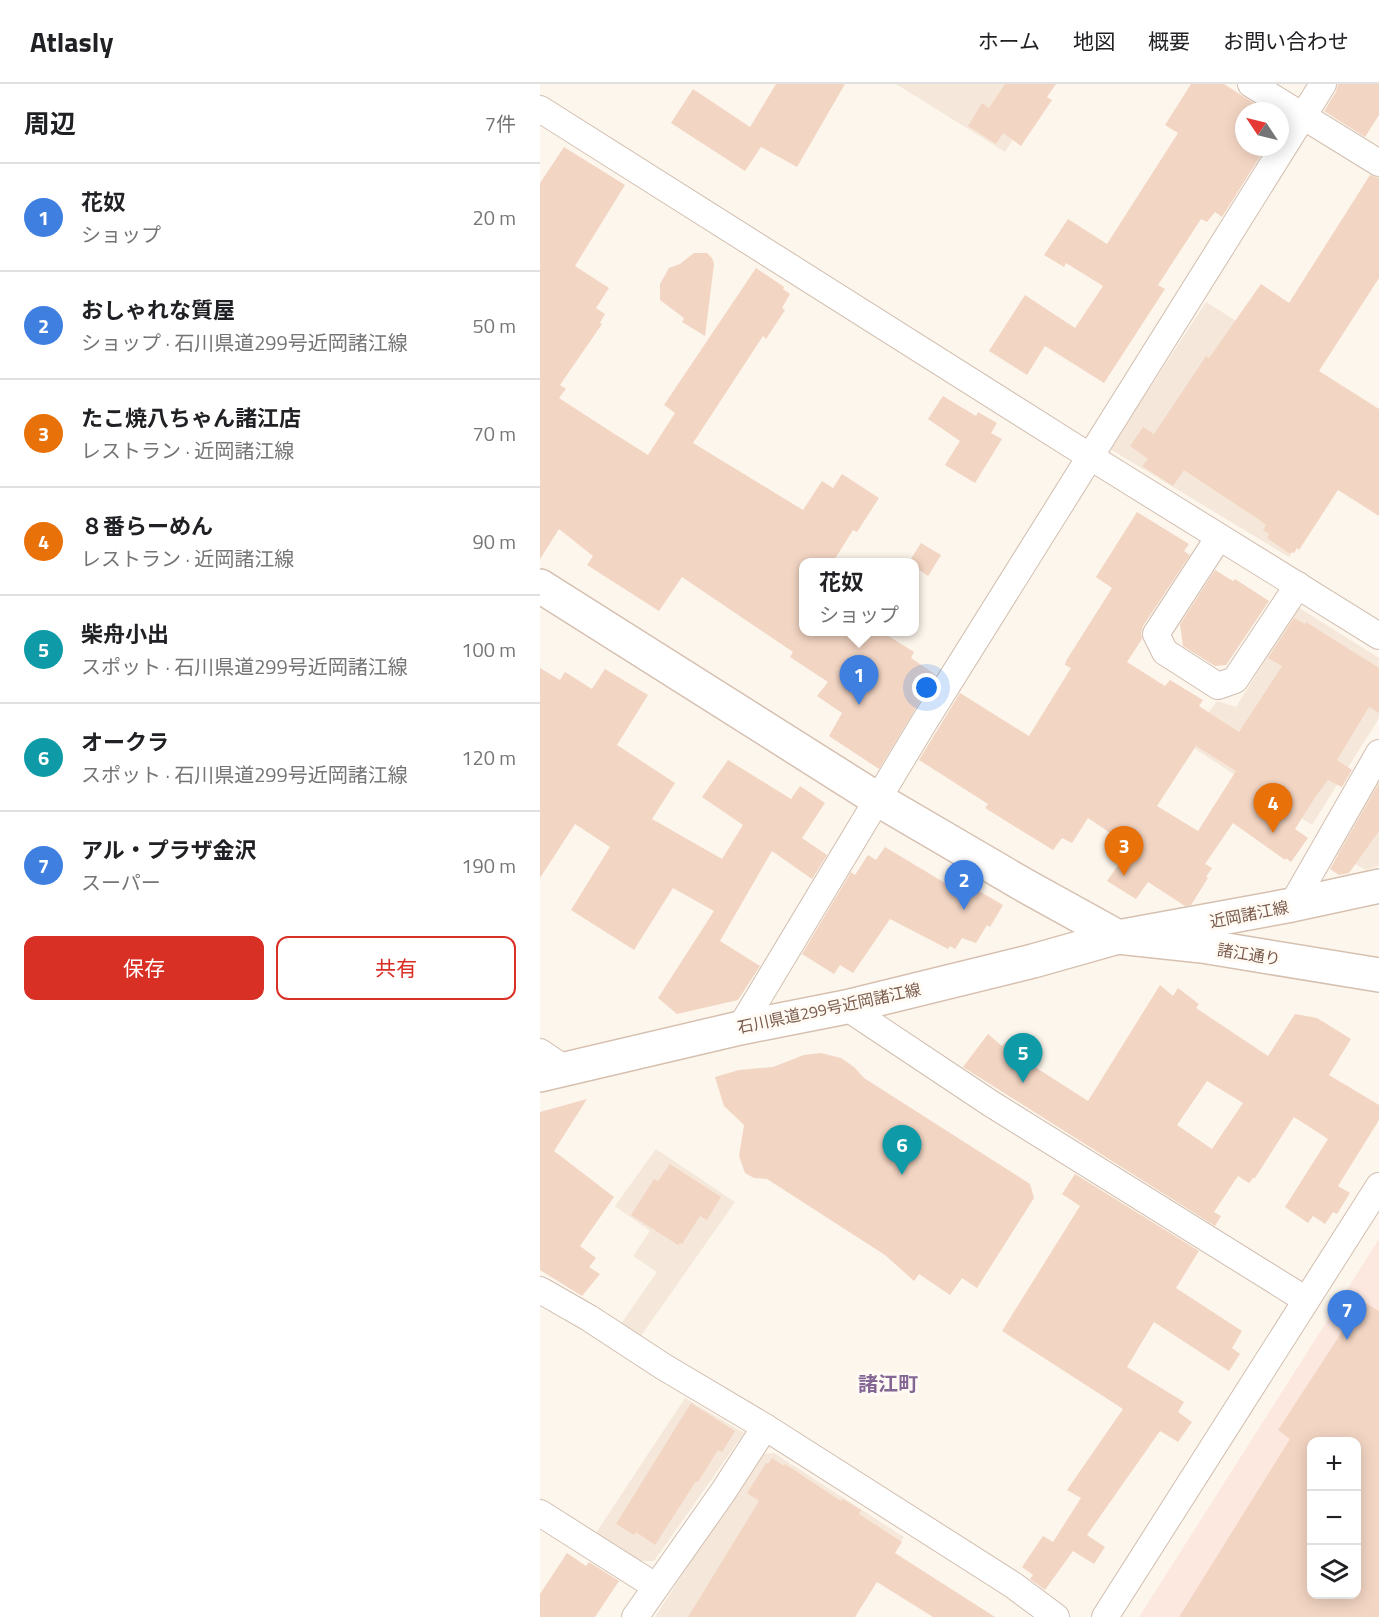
<!DOCTYPE html>
<html lang="ja">
<head>
<meta charset="utf-8">
<style>
	:root { --surface:#fff; --page:#f2f2f2; --text:#202124; --muted:#757577; --line:#e0e0e0; --accent:#d93025 }
	body { margin:0; font-family:"Titillium Web","Noto Sans JP",sans-serif; background:var(--page); color:var(--text) }
	.controls { position:absolute; right:18px; bottom:18px; display:grid; overflow:hidden; border-radius:12px; box-shadow:0 3px 15px #0003 }
	.controls button { width:54px; height:54px; display:grid; place-items:center; padding:0; border:0; border-bottom:2px solid var(--line); background:var(--surface); color:var(--text); font:30px sans-serif }
	.compass { position:absolute; left:695px; top:18px; width:54px; height:54px; border-radius:50%; background:var(--surface); box-shadow:0 3px 15px #0003; rotate:305deg }
	.you { position:absolute; left:387px; top:604px; width:21px; height:21px; margin:-15px; border:4px solid #fff; border-radius:50%; background:#1a73e8; box-shadow:0 0 0 9px #1a73e833 }
	.badge { display:grid; place-items:center; width:39px; height:39px; border-radius:50%; background:var(--accent); color:#fff; font-size:20px; font-weight:700 }
	.pin { position:absolute; translate:-50% -50px; filter:drop-shadow(0 2px 3px #0008) }
	.pin::after { content:''; position:absolute; top:32px; width:21px; height:18px; background:inherit; clip-path:polygon(0 0,100% 0,50% 100%) }
	.popup { position:absolute; left:259px; top:474px; width:120px; height:78px; box-sizing:border-box; display:grid; place-content:center; border-radius:12px; background:var(--surface); filter:drop-shadow(0 2px 4px #0005); font-size:20px; white-space:nowrap; color:var(--muted) }
	.popup b { font-size:22px; color:var(--text) }
	.popup::after { content:''; position:absolute; left:50%; top:100%; margin-left:-12px; border:12px solid transparent; border-top-color:var(--surface) }
	.list { margin:0; padding:0; list-style:none }
	h2 { display:flex; justify-content:space-between; align-items:center; height:78px; margin:0; padding:0 24px; font-size:26px }
	h2 small { font-size:20px; font-weight:400; color:var(--muted) }
	.list li { display:grid; grid-template-columns:39px 1fr auto; gap:18px; align-items:center; box-sizing:border-box; height:108px; padding:0 24px; border-top:2px solid var(--line) }
	.list b { display:block; font-size:22px; white-space:nowrap }
	.list p { margin:0; font-size:20px; white-space:nowrap; color:var(--muted) }
	.list em { font-size:20px; font-style:normal; color:var(--muted) }
	.actions { display:flex; gap:12px; padding:18px 24px }
	.actions a { flex:1; padding:14px 0; border:2px solid var(--accent); border-radius:12px; text-align:center; font-size:21px; color:var(--accent) }
	.actions .main { background:var(--accent); color:#fff }
	.icon { flex:none; width:33px; height:33px; fill:none; stroke:currentColor; stroke-width:2; stroke-linecap:round; stroke-linejoin:round }
	.map { position:relative; flex:none; width:839px; height:1533px; overflow:hidden }
	header { display:flex; align-items:center; gap:36px; box-sizing:border-box; height:84px; padding:0 30px; background:var(--surface); border-bottom:2px solid var(--line) }
	header strong { font-size:28px }
	nav { display:flex; gap:33px; margin-inline-start:auto; font-size:21px }
	main { display:flex }
	aside { flex:1; background:var(--surface) }
	.map>svg:first-child { display:block }
</style>
</head>
<body>
<header>
<strong>Atlasly</strong>
<nav><a>ホーム</a><a>地図</a><a>概要</a><a>お問い合わせ</a></nav>
</header>
<main>
<aside>
<h2>周辺<small>7件</small></h2>
<ul class="list">
<li><span class="badge" style="background:#3f7fe0">1</span><div><b>花奴</b><p>ショップ</p></div><em>20 m</em></li>
<li><span class="badge" style="background:#3f7fe0">2</span><div><b>おしゃれな質屋</b><p>ショップ · 石川県道299号近岡諸江線</p></div><em>50 m</em></li>
<li><span class="badge" style="background:#e8710a">3</span><div><b>たこ焼八ちゃん諸江店</b><p>レストラン · 近岡諸江線</p></div><em>70 m</em></li>
<li><span class="badge" style="background:#e8710a">4</span><div><b>８番らーめん</b><p>レストラン · 近岡諸江線</p></div><em>90 m</em></li>
<li><span class="badge" style="background:#0f9aa8">5</span><div><b>柴舟小出</b><p>スポット · 石川県道299号近岡諸江線</p></div><em>100 m</em></li>
<li><span class="badge" style="background:#0f9aa8">6</span><div><b>オークラ</b><p>スポット · 石川県道299号近岡諸江線</p></div><em>120 m</em></li>
<li><span class="badge" style="background:#3f7fe0">7</span><div><b>アル・プラザ金沢</b><p>スーパー</p></div><em>190 m</em></li>
</ul>
<div class="actions"><a class="main">保存</a><a>共有</a></div>
</aside>
<div class="map">
<svg width="839" height="1533" viewBox="0 0 839 1533">
	<rect width="100%" height="100%" fill="#fdf6ec"/>
	<g fill="#f5e8da">
		<polygon points="356,0 508,0 465,68"/>
		<polygon points="666,218 839,326 839,332 749,473 570,365"/>
		<polygon points="758,523 839,574 839,634 772,741 646,659 677,617 696,623"/>
		<polygon points="839,680 839,782 826,786 790,767"/>
		<polygon points="116,1065 195,1118 98,1256 78,1244 117,1188 93,1172 110,1147 75,1122"/>
		<polygon points="145,1314 204,1349 114,1477 99,1477 56,1449"/>
		<polygon points="234,1369 364,1453 310,1533 115,1533 220,1370"/>
	</g>
	<path fill="#fde8e0" fill-rule="evenodd" d="M 839,1155 L 839,1533 L 599,1533 ZM 772,1358 L 816,1358 L 816,1510 L 772,1510 Z"/>
	<g fill="#f3d5c3" fill-rule="evenodd">
		<polygon points="236,0 305,0 257,83 221,63 205,87 131,39 153,5 210,43"/>
		<polygon points="465,0 516,0 507,13 512,16 481,62 463,49 456,60 428,42 442,19 449,24"/>
		<polygon points="651,0 684,0 726,27 704,27 704,63 726,63 682,133 675,128 667,138 661,135 618,201 625,205 564,299 505,262 487,291 449,267 485,211 535,244 563,202 526,179 524,183 504,171 528,135 567,160 638,49 625,41"/>
		<polygon points="798,0 839,0 839,31 825,53 784,27 796,8"/>
		<polygon points="24,63 85,101 35,182 69,204 56,224 65,230 60,239 62,240 20,301 26,305 19,314 73,349 108,371 135,329 124,321 216,184 244,203 243,205 250,210 242,224 245,226 226,255 223,252 153,359 263,426 282,397 293,404 302,390 339,414 317,448 313,446 293,478 264,478 264,548 342,548 374,568 371,574 396,591 339,685 289,652 302,629 277,612 288,598 250,573 253,568 142,493 119,527 47,481 53,472 19,445 0,475 0,99"/>
		<polygon points="830,91 839,94 839,194 779,287 839,325 839,432 798,406 759,466 757,464 754,469 751,468 750,470 727,454 729,450 723,446 726,441 718,435 644,386 633,402 602,382 608,375 590,362 603,343 614,350 666,272 669,274 721,200 749,219"/>
		<polygon points="154,169 167,169 172,174 174,180 165,252 142,238 144,234 120,216 120,200 129,184 140,180"/>
		<polygon points="403,312 436,332 438,328 457,339 451,349 462,355 435,399 405,381 420,357 388,335"/>
		<path d="M 597,428 L 649,460 L 644,467 L 650,471 L 603,542 L 601,549 L 602,555 L 587,578 L 625,602 L 630,596 L 663,616 L 659,622 L 699,648 L 742,582 L 728,574 L 754,534 L 765,540 L 766,538 L 839,584 L 839,629 L 829,623 L 797,676 L 812,686 L 802,703 L 788,696 L 774,715 L 755,745 L 768,754 L 751,778 L 746,774 L 745,776 L 693,739 L 665,780 L 672,784 L 666,793 L 668,794 L 651,821 L 645,822 L 608,798 L 596,815 L 567,797 L 591,763 L 548,734 L 532,759 L 522,754 L 513,766 L 445,724 L 448,720 L 379,676 L 420,609 L 489,652 L 531,584 L 525,581 L 526,577 L 572,504 L 556,493 ZM 656,662 L 696,687 L 658,747 L 617,722 Z"/>
		<polygon points="381,459 401,471 388,492 375,483 375,478 369,478"/>
		<polygon points="675,486 693,497 695,495 729,517 686,581 675,582 643,562 640,540"/>
		<polygon points="0,584 20,596 25,588 52,605 65,585 108,611 77,661 135,699 112,735 182,775 203,741 162,713 188,676 251,715 260,702 285,719 262,754 287,771 272,795 232,767 180,857 220,882 198,916 137,930 118,914 174,827 133,804 94,866 31,826 70,763 35,740 0,794"/>
		<polygon points="839,699 839,747 809,789 799,791 790,785"/>
		<polygon points="345,763 410,802 415,793 463,821 450,843 447,841 436,859 422,854 415,865 410,862 408,865 350,835 313,889 300,881 294,890 262,870 311,788 315,791 328,771 336,776"/>
		<path d="M 620,901 L 633,912 L 638,904 L 659,920 L 656,924 L 728,972 L 755,930 L 777,934 L 811,955 L 789,991 L 839,1021 L 839,1036 L 798,1102 L 810,1109 L 797,1130 L 793,1128 L 785,1140 L 773,1132 L 768,1139 L 745,1123 L 788,1055 L 754,1033 L 715,1094 L 713,1094 L 709,1099 L 698,1092 L 674,1128 L 681,1132 L 675,1142 L 423,983 L 448,950 L 462,962 L 470,954 L 500,976 L 495,983 L 548,1017 ZM 667,997 L 703,1019 L 672,1065 L 637,1041 Z"/>
		<polygon points="281,969 301,974 314,983 324,994 490,1100 494,1114 437,1204 422,1194 410,1211 379,1190 374,1197 345,1171 227,1095 214,1094 205,1089 199,1072 204,1041 184,1022 175,993 199,986 233,983 264,971"/>
		<polygon points="47,1015 14,1067 74,1113 40,1162 56,1174 49,1183 60,1190 42,1212 0,1186 0,1028"/>
		<polygon points="130,1080 181,1113 167,1136 160,1132 142,1160 140,1159 138,1161 91,1131 114,1095 118,1097"/>
		<polygon points="535,1090 659,1167 636,1204 702,1247 692,1264 700,1270 689,1287 614,1238 587,1283 644,1318 638,1328 652,1338 638,1358 620,1347 547,1451 565,1463 554,1480 533,1467 505,1506 490,1495 493,1491 482,1483 503,1452 513,1458 541,1414 527,1406 583,1325 462,1247 540,1122 522,1110"/>
		<path d="M 822,1217 L 839,1227 L 839,1533 L 639,1533 L 750,1355 L 738,1346 ZM 771,1358 L 816,1358 L 816,1510 L 771,1510 Z"/>
		<polygon points="151,1319 195,1347 182,1368 178,1366 158,1398 156,1397 115,1461 96,1448 94,1451 76,1440"/>
		<polygon points="232,1374 244,1382 245,1380 301,1417 303,1415 321,1426 319,1430 362,1458 355,1469 455,1533 393,1533 337,1498 315,1533 148,1533 219,1417 207,1409 226,1379 228,1380"/>
		<polygon points="27,1469 46,1482 49,1478 79,1497 55,1533 0,1533 0,1510"/>
	</g>
	<g fill="none" stroke-linecap="round" stroke-linejoin="round">
		<defs>
			<g id="street">
				<polyline points="711,0 839,79"/>
				<polyline points="0,25 549,372 839,552"/>
				<polyline points="679,453 616,550 625,568 678,602 695,596 758,501"/>
				<polyline points="752,821 839,669"/>
				<polyline points="306,923 450,1019 766,1216"/>
				<polyline points="200,944 383,640 783,0"/>
				<polyline points="0,968 25,985"/>
				<polyline points="0,1206 49,1234 124,1283 225,1343 473,1501 516,1533"/>
				<polyline points="0,1429 115,1502"/>
				<polyline points="95,1533 183,1408 225,1343"/>
				<polyline points="565,1533 839,1102"/>
			</g>
			<g id="secondary">
				<polyline points="0,502 337,715 484,801 578,853 662,862 839,891"/>
				<polyline points="0,991 200,944 306,923 493,877 578,853 752,821 839,802"/>
			</g>
		</defs>
		<use href="#street" stroke="#d1beb0" stroke-width="28"/>
		<use href="#secondary" stroke="#d6c0b0" stroke-width="36"/>
		<use href="#street" stroke="#fff" stroke-width="26"/>
		<use href="#secondary" stroke="#fff" stroke-width="33"/>
	</g>
	<g text-anchor="middle" stroke-width="6" stroke-linejoin="round" paint-order="stroke">
		<g font-size="16" fill="#7a5c4d" stroke="#fffaf3">
			<text transform="translate(709 830) rotate(-11)" y="6">近岡諸江線</text>
			<text transform="translate(709 870) rotate(9)" y="6">諸江通り</text>
			<text transform="translate(289 924) rotate(-12)" y="6">石川県道299号近岡諸江線</text>
		</g>
		<g font-size="20" font-weight="bold" fill="#846695" stroke="#fffaf3">
			<text x="348" y="1307">諸江町</text>
		</g>
	</g>
</svg>
<div class="controls">
<button>+</button>
<button>−</button>
<button><svg class="icon" aria-label="layers" viewBox="0 0 24 24"><path d="M12 4l9 5-9 5-9-5zM3 14l9 5 9-5"/></svg></button>
</div>
<svg class="compass" viewBox="-18 -18 36 36"><path d="M0-13l5 13h-10z" fill="#e53935"/><path d="M0 13l5-13h-10z" fill="#757577"/></svg>
<div class="you"></div>
<div class="pin badge" style="left:319px;top:621px;background:#3f7fe0">1</div>
<div class="popup"><b>花奴</b>ショップ</div>
<div class="pin badge" style="left:424px;top:826px;background:#3f7fe0">2</div>
<div class="pin badge" style="left:584px;top:792px;background:#e8710a">3</div>
<div class="pin badge" style="left:733px;top:749px;background:#e8710a">4</div>
<div class="pin badge" style="left:483px;top:999px;background:#0f9aa8">5</div>
<div class="pin badge" style="left:362px;top:1091px;background:#0f9aa8">6</div>
<div class="pin badge" style="left:807px;top:1256px;background:#3f7fe0">7</div>
</div>
</main>
</body>
</html>
